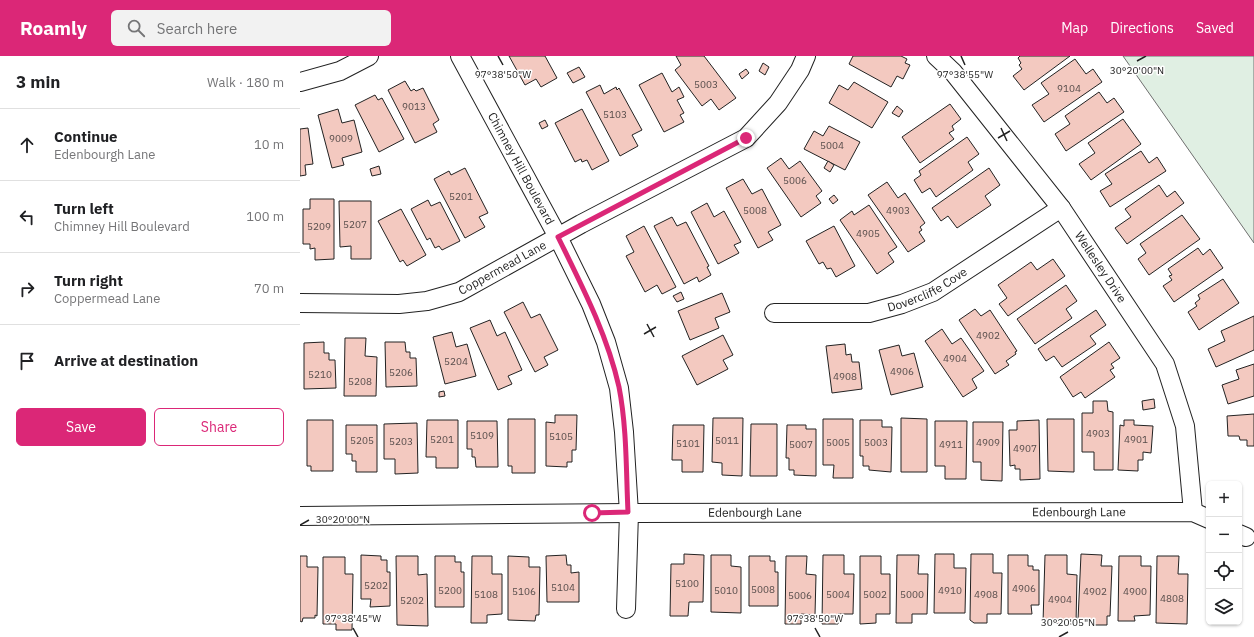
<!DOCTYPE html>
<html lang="en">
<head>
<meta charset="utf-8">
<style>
	:root { --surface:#fff; --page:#f2f2f2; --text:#202124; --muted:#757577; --line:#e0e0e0; --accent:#db2777 }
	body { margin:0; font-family:"IBM Plex Sans",sans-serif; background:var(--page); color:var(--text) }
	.controls { position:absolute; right:12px; bottom:12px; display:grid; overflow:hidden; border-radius:6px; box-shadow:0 1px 3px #0004 }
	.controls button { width:36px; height:36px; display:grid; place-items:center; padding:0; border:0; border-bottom:1px solid var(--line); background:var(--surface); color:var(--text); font:20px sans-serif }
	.stop { position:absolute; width:12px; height:12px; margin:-9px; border:3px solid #db2777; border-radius:50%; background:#fff }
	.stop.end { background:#db2777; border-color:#fff; box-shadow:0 1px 4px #0008 }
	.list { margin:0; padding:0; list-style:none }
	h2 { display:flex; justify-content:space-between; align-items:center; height:52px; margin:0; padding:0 16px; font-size:17px }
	h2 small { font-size:13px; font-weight:400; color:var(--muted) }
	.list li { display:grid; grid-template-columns:26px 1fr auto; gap:12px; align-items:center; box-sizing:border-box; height:72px; padding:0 16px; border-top:1px solid var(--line) }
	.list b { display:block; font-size:15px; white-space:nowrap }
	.list p { margin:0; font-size:13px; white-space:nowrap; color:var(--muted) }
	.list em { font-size:13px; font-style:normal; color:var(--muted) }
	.actions { display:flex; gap:8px; padding:12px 16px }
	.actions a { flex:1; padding:9px 0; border:1px solid var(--accent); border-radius:6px; text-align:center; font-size:14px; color:var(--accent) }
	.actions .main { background:var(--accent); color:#fff }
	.icon { flex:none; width:22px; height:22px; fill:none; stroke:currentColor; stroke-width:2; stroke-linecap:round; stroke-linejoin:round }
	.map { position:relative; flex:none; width:954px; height:581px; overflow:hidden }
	header { display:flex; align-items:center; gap:24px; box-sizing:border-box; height:56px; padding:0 20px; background:var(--accent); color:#fff }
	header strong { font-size:19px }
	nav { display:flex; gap:22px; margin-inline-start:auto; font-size:14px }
	.search { width:280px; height:36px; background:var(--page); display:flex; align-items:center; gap:10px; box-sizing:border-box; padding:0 14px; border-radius:6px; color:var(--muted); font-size:15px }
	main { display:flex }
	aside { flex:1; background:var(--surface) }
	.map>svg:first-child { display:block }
</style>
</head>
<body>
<header>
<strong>Roamly</strong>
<div class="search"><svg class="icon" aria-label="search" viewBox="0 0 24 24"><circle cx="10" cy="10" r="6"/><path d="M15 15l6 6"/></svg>Search here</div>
<nav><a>Map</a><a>Directions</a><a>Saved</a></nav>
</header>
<main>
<aside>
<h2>3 min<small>Walk · 180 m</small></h2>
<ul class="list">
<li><svg class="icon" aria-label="ahead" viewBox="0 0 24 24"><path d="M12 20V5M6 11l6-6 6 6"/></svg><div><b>Continue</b><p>Edenbourgh Lane</p></div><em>10 m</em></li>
<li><svg class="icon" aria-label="left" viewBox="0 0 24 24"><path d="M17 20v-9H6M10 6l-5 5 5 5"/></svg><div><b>Turn left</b><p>Chimney Hill Boulevard</p></div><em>100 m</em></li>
<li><svg class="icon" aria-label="right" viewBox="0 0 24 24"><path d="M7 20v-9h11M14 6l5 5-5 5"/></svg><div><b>Turn right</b><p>Coppermead Lane</p></div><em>70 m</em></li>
<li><svg class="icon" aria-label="arrive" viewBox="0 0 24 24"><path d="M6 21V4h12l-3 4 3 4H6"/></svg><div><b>Arrive at destination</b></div></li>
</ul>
<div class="actions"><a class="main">Save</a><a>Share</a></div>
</aside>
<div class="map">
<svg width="954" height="581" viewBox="0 0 954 581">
	<rect width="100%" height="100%" fill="#fff"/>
	<polygon fill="#e0efe3" stroke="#6f6f6f" points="823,0 954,0 954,187"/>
	<g fill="#f3c9c0" stroke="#222">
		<polygon points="209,0 245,0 257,22 241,31 236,23 225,29"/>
		<polygon points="376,0 404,0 436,42 419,54 411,43 402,50 375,14 381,9"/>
		<polygon points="553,0 601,0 607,3 605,7 610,9 603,23 597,20 591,31 549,8"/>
		<polygon points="720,0 770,0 724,34 713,20 722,13 719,9 721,7 718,2"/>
		<polygon points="775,3 786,18 793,13 802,26 744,66 732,49 749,38 741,27"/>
		<polygon points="463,7 469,11 465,19 459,15"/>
		<polygon points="279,11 285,21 273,27 267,17"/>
		<polygon points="446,13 449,17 442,23 439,18"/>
		<polygon points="362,17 372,36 379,31 384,41 377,44 384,57 380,59 384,66 364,76 339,29"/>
		<polygon points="105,25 111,35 114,33 116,35 123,32 139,64 133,68 137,76 115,87 88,34"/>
		<polygon points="554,26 588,46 572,72 529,47 539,29 548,34"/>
		<polygon points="300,29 304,38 316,31 317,34 319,32 342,74 332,79 338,90 320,100 286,36"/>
		<polygon points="799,36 807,47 814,42 824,56 766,95 755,78 770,68 765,60"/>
		<polygon points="75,39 78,44 82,42 104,83 79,96 55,49"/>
		<polygon points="650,48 661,63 652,70 654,74 649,77 654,83 620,107 602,81"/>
		<polygon points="597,50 603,55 599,61 592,57"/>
		<polygon points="38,53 42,67 54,64 62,96 42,102 44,109 32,112 18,59"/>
		<polygon points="282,53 309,105 292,114 287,104 282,106 281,103 275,106 255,67"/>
		<polygon points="823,63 841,88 791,124 779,108 795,97 788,87"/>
		<polygon points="245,64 248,70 242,73 239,67"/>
		<polygon points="529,70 560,86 545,114 504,93 514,75 523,80"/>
		<polygon points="8,72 13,108 5,109 6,119 0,120 0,73"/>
		<polygon points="667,81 679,98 668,106 673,114 636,141 630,132 622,137 614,124 621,119 619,115"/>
		<polygon points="841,95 849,107 857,101 866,115 810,151 800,135 812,128 805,118"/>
		<polygon points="481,102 489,113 500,105 522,135 516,140 521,147 501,161 467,112"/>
		<polygon points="528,105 534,109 530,116 524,112"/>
		<polygon points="79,110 81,118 72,120 70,113"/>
		<polygon points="165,112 188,157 179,161 185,171 165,182 134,123 149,115 151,119"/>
		<polygon points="689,112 700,129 685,140 691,149 657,172 648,160 641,165 632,152"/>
		<polygon points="443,123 452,138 462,133 481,169 468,176 473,184 458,192 426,132"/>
		<polygon points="587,126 598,142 605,137 625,167 620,171 622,174 619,176 625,185 608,196 568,139"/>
		<polygon points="859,129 867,141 875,135 884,147 827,188 815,172 831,161 825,153"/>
		<polygon points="534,139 538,144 533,148 529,143"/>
		<polygon points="10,143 34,143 34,203 15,204 15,192 10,193 10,188 3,188 3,153 10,153"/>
		<polygon points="128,144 131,150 140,146 160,185 142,194 139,190 135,192 130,182 127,184 111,153"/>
		<polygon points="39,145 71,145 71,203 51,203 51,190 40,191"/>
		<polygon points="407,147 414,161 424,155 441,186 434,189 439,197 418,208 391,156"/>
		<polygon points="569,149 597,191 588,197 594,206 577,218 540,164 552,155 554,159"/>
		<polygon points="101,153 126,199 107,210 103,204 100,206 78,165"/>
		<polygon points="882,159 900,183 849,219 838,203 846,197 840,188"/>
		<polygon points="372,161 377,170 386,166 409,210 407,211 411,219 399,226 397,221 384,228 354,170"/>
		<polygon points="344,170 376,231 362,238 357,229 345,236 326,200 334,196 326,180"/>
		<polygon points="534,170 555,210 536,221 531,212 527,213 523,206 519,208 506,185"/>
		<polygon points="898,192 903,199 910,193 923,212 874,246 863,230 872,224 869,220 872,219 868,213"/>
		<polygon points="753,203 765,220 708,260 699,248 707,242 698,229 731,206 737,214"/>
		<polygon points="923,223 939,247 899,274 888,256 897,250 895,247 900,243 898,239"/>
		<polygon points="766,229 777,245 766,253 772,262 735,288 717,263"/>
		<polygon points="381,236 384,243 377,246 373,240"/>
		<polygon points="422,237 430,256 415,262 419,272 390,284 378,255"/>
		<polygon points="223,246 231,262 240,258 258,294 244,301 248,309 235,316 204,256"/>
		<polygon points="675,253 681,260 690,254 717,295 715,296 716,298 706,305 709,309 695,318 659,264"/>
		<polygon points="796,254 806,269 790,280 796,288 762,311 754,300 746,305 738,293"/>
		<polygon points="954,260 954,294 916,311 908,293 925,285 921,275"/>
		<polygon points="190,264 197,280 205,276 222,314 208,320 212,328 198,334 170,272"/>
		<polygon points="642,273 652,288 661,282 684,315 672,323 677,332 663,341 625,285"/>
		<polygon points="152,276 156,291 167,288 176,320 145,328 133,281"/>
		<polygon points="423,279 433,299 423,304 428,313 397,329 382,300"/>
		<polygon points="45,282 66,282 65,300 77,301 76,340 44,340"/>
		<polygon points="24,286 24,297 29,297 29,304 35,304 36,332 4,333 4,287"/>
		<polygon points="85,286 105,286 106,296 110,296 110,302 116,302 117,330 86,331"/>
		<polygon points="809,286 820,302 811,308 814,312 810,314 815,321 785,342 781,336 773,341 760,321"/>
		<polygon points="545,288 546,299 551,298 552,306 559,306 562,333 532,337 526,290"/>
		<polygon points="599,289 602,300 614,297 623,331 591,339 579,294"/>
		<polygon points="954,308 954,340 928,348 922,329 939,323 936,314"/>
		<polygon points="144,335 145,340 139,341 139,336"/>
		<polygon points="854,343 855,352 843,354 842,345"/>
		<polygon points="793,345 807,345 808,355 813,356 813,414 794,414 794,396 782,396 782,357 793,357"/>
		<polygon points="954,358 954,390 947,390 947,384 940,384 939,380 928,380 927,360"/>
		<polygon points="255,359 277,359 276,394 272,394 272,406 267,406 267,411 246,410 246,366 255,367"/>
		<polygon points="413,362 443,362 442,420 422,419 422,407 412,406"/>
		<polygon points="601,362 627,363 627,416 601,416"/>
		<polygon points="208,363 235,363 235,417 212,417 212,410 208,410"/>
		<polygon points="523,363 553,363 553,422 533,422 534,409 523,409"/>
		<polygon points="747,363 774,363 774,416 748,415"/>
		<polygon points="7,364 33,364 33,415 11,415 11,410 7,410"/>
		<polygon points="127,364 158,364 158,412 136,412 136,401 126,401"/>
		<polygon points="560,364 582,364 582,371 592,371 591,416 569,414 569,410 563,410 563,400 560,400"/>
		<polygon points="739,364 740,423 720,424 720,413 715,413 715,409 710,410 709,374 717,374 717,365"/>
		<polygon points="824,364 834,364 834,369 853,370 851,397 843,396 843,404 838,404 838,415 818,414 820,369 824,370"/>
		<polygon points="167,365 197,365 198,411 176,411 175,401 172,401 172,393 167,393"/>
		<polygon points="635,365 667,365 666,423 645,423 645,410 635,410"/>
		<polygon points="673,366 703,366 702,425 681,424 681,406 673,406"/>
		<polygon points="117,367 118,417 95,418 95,403 84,403 84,368"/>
		<polygon points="451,368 477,368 477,420 450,420"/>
		<polygon points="46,369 77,369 77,416 56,416 56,405 52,405 52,398 46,398"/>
		<polygon points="373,369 404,369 403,416 382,416 382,404 372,404"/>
		<polygon points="487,369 506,369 506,373 516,373 516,420 494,419 494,414 489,414 489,402 486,402"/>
		<polygon points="384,498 404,499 403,546 389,546 388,560 370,560 371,508 384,508"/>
		<polygon points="635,498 654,498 654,512 666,512 665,557 634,557"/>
		<polygon points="671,498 693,498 693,517 702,517 701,558 687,558 687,567 674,567 670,564"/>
		<polygon points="781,498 802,499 801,510 812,510 810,560 807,560 807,569 794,569 794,565 778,564"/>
		<polygon points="61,499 81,500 81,504 87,504 87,516 90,516 90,550 70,551 71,543 61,543"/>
		<polygon points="266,499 267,509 271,509 271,517 279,516 279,546 247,546 246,500"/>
		<polygon points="411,499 431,499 431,510 441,511 441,557 411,556"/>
		<polygon points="523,499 544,499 544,518 554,518 553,558 538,558 538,568 522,568"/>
		<polygon points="597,499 619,499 618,518 628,518 627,558 612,558 612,567 596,567"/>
		<polygon points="708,499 728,499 728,510 733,510 733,514 739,514 739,549 731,549 732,558 708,558"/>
		<polygon points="745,499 767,499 767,518 777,519 776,568 743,567"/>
		<polygon points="0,500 7,500 7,511 18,511 17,560 15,559 15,562 3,562 2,566 0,565"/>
		<polygon points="96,500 118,500 118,519 127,518 128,570 97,569"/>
		<polygon points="135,500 155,500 155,506 161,506 161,516 164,516 164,551 135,551"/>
		<polygon points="172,500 192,500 192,518 202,518 202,558 187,559 187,567 171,567"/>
		<polygon points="208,500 229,501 229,511 240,511 239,559 236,559 235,565 208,564"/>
		<polygon points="449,500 470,500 470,505 475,505 475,516 478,516 478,550 449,550"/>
		<polygon points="486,500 507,500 506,518 516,519 515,559 501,558 501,568 485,568"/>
		<polygon points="560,500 581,500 581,518 590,518 590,558 576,558 576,567 560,568"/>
		<polygon points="819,500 841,500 841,510 851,510 850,559 834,560 835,565 818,565"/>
		<polygon points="857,500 879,500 878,518 888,518 887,568 856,567"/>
		<polygon points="23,501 45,501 45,518 53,518 52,574 36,574 36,568 23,568"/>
	</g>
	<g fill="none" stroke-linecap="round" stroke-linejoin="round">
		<defs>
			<g id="minor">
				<path id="s1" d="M 160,0 L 258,181 L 291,248 L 306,286 L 319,332 L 324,376 L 329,457 L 326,553"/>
				<path id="s2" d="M 636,0 L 653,16 L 761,152 L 865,308 L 885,370 L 893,456"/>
				<polyline points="0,26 40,15 69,0"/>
				<path id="s3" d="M 0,247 L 99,248 L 127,245 L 159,236 L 281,168 L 446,82 L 478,47 L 500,14 L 506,0"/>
				<path id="s4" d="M 474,257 L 569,257 L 602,248 L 633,236 L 761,152"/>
				<path id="s5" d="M 0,460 L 329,457 L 893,456 L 909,463"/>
				<polyline points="939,478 946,481"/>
			</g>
		</defs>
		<use href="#minor" stroke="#222" stroke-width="20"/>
		<use href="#minor" stroke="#fff" stroke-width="18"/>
	</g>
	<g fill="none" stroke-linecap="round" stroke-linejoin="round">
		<path stroke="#db2777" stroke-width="5" d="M 292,457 L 328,456 C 326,415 327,372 319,331 C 307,278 282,230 258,181 L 446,82"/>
	</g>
	<path fill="none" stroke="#222" stroke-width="1.5" d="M 198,0 L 203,9M 661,0 L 665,9M 837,5 L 846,0M 701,72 L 707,85M 698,82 L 710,75M 347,268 L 354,281M 344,278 L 356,271M 0,469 L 9,464M 53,572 L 58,581M 515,572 L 520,581M 759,581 L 768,576"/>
	<g text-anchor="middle" stroke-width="3" stroke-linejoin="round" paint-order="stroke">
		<g font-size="10" fill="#564c4a">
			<text x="406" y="32">5003</text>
			<text x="769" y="36">9104</text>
			<text x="114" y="54">9013</text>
			<text x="315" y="62">5103</text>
			<text x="41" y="86">9009</text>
			<text x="532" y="93">5004</text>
			<text x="495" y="128">5006</text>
			<text x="161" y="144">5201</text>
			<text x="455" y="158">5008</text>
			<text x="598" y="158">4903</text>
			<text x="55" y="172">5207</text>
			<text x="19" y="174">5209</text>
			<text x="568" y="181">4905</text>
			<text x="688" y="283">4902</text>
			<text x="655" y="306">4904</text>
			<text x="156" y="309">5204</text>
			<text x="602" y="319">4906</text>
			<text x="101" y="320">5206</text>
			<text x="20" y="322">5210</text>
			<text x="545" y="324">4908</text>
			<text x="60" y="329">5208</text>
			<text x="798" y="381">4903</text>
			<text x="182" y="383">5109</text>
			<text x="261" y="384">5105</text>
			<text x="142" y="387">5201</text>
			<text x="836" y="387">4901</text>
			<text x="62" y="388">5205</text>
			<text x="427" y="388">5011</text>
			<text x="101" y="389">5203</text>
			<text x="538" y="390">5005</text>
			<text x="576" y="390">5003</text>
			<text x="688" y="390">4909</text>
			<text x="388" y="391">5101</text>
			<text x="501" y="392">5007</text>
			<text x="651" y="392">4911</text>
			<text x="725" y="396">4907</text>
			<text x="387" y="531">5100</text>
			<text x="76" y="533">5202</text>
			<text x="263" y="535">5104</text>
			<text x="724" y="536">4906</text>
			<text x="463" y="537">5008</text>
			<text x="150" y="538">5200</text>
			<text x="426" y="538">5010</text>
			<text x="650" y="538">4910</text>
			<text x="224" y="539">5106</text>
			<text x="795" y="539">4902</text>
			<text x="835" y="539">4900</text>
			<text x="186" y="542">5108</text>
			<text x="538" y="542">5004</text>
			<text x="575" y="542">5002</text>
			<text x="612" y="542">5000</text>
			<text x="686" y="542">4908</text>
			<text x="500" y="543">5006</text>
			<text x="872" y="546">4808</text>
			<text x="760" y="547">4904</text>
			<text x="112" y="548">5202</text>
		</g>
		<g font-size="12" fill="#222" stroke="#fff">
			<text dy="4" stroke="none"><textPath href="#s1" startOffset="128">Chimney Hill Boulevard</textPath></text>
			<text dy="4" stroke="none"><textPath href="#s2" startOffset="268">Wellesley Drive</textPath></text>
			<text dy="4" stroke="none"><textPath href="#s3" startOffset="210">Coppermead Lane</textPath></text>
			<text dy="4" stroke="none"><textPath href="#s4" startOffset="158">Dovercliffe Cove</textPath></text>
			<text dy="4" stroke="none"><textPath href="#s5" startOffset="455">Edenbourgh Lane</textPath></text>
			<text dy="4" stroke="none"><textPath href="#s5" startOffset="779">Edenbourgh Lane</textPath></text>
		</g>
	</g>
	<g font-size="10" text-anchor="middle" fill="#222" stroke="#fff" stroke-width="3" stroke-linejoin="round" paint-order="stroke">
		<text x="837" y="18">30°20'00"N</text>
		<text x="203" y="22">97°38'50"W</text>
		<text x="665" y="22">97°38'55"W</text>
		<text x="43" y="467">30°20'00"N</text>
		<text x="53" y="566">97°38'45"W</text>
		<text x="515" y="566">97°38'50"W</text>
		<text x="768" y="570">30°20'05"N</text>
	</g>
</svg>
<div class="controls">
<button>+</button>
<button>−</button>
<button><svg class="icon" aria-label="locate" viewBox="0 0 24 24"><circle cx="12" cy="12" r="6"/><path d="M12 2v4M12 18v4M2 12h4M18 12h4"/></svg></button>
<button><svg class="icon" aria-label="layers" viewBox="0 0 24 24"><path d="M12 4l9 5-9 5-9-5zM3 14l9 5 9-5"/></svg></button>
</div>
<div class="stop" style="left:292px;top:457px"></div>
<div class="stop end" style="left:446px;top:82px"></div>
</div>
</main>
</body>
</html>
